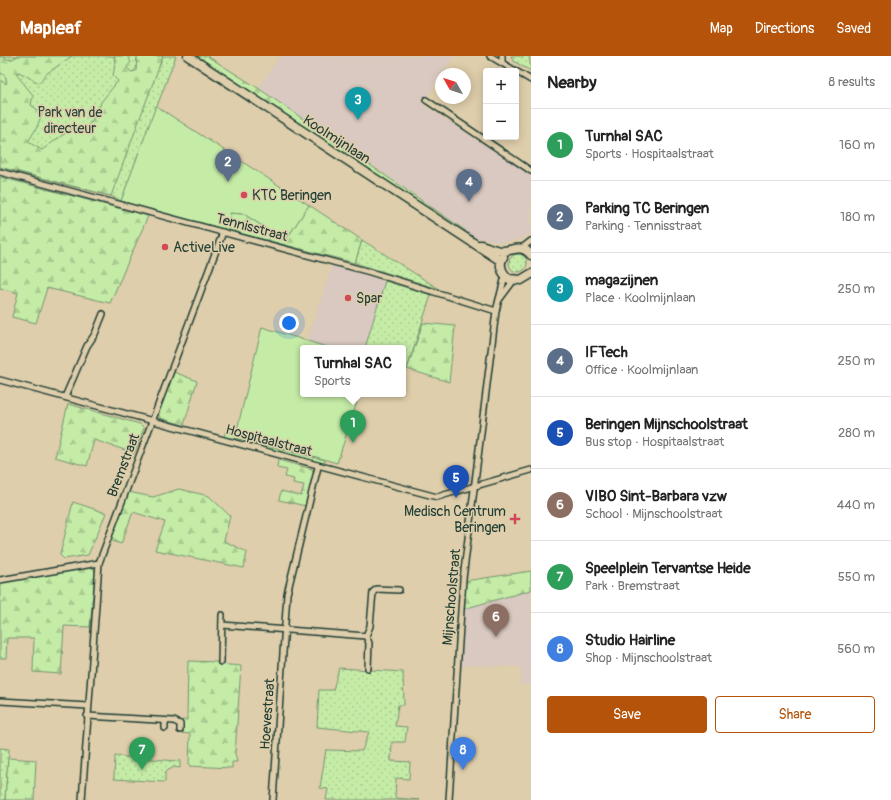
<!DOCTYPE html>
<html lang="en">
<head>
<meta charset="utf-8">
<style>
	:root { --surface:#fff; --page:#f6f6f6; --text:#222; --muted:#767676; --line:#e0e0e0; --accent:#b45309 }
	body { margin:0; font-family:Pangolin,sans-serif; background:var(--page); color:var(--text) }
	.controls { position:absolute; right:12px; top:12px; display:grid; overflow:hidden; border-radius:4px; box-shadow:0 2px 10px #0003 }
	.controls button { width:36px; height:36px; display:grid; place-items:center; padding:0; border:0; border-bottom:1px solid var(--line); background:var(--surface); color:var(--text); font:20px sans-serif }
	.compass { position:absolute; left:435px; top:12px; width:36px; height:36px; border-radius:50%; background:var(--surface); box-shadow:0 2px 10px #0003; rotate:309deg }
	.you { position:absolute; left:289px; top:267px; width:14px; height:14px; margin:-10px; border:3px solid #fff; border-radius:50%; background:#1a73e8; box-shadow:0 0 0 6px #1a73e833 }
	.badge { display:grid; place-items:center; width:26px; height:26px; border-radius:50%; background:var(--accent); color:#fff; font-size:13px; font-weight:700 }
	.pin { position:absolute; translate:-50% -33px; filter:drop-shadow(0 1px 2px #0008) }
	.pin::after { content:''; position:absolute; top:21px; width:14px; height:12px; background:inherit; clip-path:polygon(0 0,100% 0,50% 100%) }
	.popup { position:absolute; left:300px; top:289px; width:106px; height:52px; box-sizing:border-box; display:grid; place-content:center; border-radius:4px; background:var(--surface); filter:drop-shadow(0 1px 3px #0005); font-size:13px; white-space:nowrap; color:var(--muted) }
	.popup b { font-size:15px; color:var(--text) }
	.popup::after { content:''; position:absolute; left:50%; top:100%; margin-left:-8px; border:8px solid transparent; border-top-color:var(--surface) }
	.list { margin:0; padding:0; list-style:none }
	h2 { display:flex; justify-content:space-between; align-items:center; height:52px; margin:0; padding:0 16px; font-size:17px }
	h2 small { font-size:13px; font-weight:400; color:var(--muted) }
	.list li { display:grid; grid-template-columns:26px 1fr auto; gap:12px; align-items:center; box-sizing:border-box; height:72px; padding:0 16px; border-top:1px solid var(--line) }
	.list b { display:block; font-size:15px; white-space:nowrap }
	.list p { margin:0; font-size:13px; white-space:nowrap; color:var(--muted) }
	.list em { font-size:13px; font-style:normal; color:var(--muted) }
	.actions { display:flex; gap:8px; padding:12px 16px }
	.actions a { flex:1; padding:9px 0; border:1px solid var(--accent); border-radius:4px; text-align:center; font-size:14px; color:var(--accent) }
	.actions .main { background:var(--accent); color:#fff }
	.map { position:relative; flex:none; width:531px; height:744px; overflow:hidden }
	header { display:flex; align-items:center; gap:24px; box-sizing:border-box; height:56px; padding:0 20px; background:var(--accent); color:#fff }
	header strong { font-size:19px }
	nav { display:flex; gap:22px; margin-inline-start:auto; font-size:14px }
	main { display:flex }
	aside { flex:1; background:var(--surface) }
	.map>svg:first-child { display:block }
</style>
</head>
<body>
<header>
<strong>Mapleaf</strong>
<nav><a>Map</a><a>Directions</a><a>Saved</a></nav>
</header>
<main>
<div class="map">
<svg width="531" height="744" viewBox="0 0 531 744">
	<defs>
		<pattern id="green-dots" width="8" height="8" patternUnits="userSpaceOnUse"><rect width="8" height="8" fill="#c5eca7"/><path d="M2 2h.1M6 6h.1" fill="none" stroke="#a9cb90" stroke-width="1.8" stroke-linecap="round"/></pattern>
		<pattern id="forest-firs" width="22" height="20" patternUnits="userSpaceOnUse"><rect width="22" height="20" fill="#c5eca7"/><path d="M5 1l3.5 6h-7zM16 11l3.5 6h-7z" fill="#a9cb90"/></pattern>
	</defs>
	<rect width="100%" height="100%" fill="#dfceab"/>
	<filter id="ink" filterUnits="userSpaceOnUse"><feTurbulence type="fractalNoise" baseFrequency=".025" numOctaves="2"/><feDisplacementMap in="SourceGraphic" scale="8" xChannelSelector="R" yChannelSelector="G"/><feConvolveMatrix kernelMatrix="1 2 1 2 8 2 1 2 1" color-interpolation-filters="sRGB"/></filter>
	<g filter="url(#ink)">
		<g fill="#d9c9c0">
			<polygon points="280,0 454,0 422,48 531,119 531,176 524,182 503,187 479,182 465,177 466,174 258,32"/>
			<polygon points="332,209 385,225 365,292 330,292 307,286"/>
			<polygon points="531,534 531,629 520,629 521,611 460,609 463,553"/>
		</g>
		<g fill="url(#green-dots)" stroke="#72946e">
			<polygon points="0,0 176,0 121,145 111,140 0,112"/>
			<polygon points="511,0 529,0 531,15 513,5"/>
			<polygon points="362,184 439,233 355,207"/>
			<circle cx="518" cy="207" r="9"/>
			<polygon points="385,225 431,239 407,313 403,312 403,292 365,292"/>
			<polygon points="224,381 245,384 325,404 324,408"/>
			<polygon points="339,612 403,616 404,649 398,649 395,670 407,671 405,686 392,686 391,705 410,706 409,723 396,722 395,742 420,744 326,744 328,733 320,732 326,694 362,695 369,676 317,671 319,634 333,634"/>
			<polygon points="0,692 9,693 5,744 0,744"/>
			<polygon points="115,700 177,705 180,703 180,712 174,711 165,716 165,726 114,723"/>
		</g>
		<g fill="url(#forest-firs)" stroke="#72946e">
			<polygon points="0,0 10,4 18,0 72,0 46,18 39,27 19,16 16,18 33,39 31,49 42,57 37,71 28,86 42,94 71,73 87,71 98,56 101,46 118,25 113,20 115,8 114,0 127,0 131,6 127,11 131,16 136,15 137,0 163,0 111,140 0,111 0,24 6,28 6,21 0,16"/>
			<polygon points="197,0 207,0 258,32 466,175 465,177"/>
			<polygon points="0,121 148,160 110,247 47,232 36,267 12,261 18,237 0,232"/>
			<polygon points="309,149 362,184 355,207 228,174 230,157 244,158 285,185"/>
			<polygon points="423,267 455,270 449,326 407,313"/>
			<polygon points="174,316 197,325 184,369 160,362 158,357"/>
			<polygon points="68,348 140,368 144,372 134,397 94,384 87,410 55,401"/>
			<polygon points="226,375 298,396 297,397 245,384 224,381"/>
			<polygon points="278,404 312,413 314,418 306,450 279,444 281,435 301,440 304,429 293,427 294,423 285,421 287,414 277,412"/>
			<polygon points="179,433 209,440 230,460 224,485 247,496 244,512 155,494 165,466 133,456 121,488 110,484 128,436 153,441"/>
			<polygon points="73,446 106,457 88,499 64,503 60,499"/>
			<polygon points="93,510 95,516 90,571 64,570 61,618 33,616 34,582 7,582 6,602 0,602 0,525"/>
			<polygon points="531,515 531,534 463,553 465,525"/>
			<polygon points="188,605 217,606 217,608 241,610 235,697 237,706 232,706 232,712 189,710 190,678 181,677 182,664 187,664"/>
			<polygon points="8,702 36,704 34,744 5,744"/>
		</g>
		<g fill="#c5eca7" stroke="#72946e">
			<polygon points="156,50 309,149 285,185 244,158 230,157 228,174 121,145"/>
			<polygon points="262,271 330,292 303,292 303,338 341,338 344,342 357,346 337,407 236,378"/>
		</g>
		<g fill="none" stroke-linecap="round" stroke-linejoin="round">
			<defs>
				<g id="street">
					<polyline points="490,0 531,24"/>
					<polyline points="502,6 502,0"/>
					<polyline points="426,44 531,115"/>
					<polyline points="0,116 370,216 496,255"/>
					<polyline points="522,192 531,185"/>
					<polyline points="499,244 514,224"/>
					<polyline points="0,324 437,441 531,414"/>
					<polyline points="65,341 87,290 95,278 103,258"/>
					<polyline points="0,524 99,507"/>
					<polyline points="222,569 366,580"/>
					<polyline points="366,580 370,570 373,536 377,533 399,534"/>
					<polyline points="366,580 369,587 368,612"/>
					<polyline points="221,606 222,559"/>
					<polyline points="0,645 88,650"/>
					<polyline points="87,660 174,665 180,668 180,674"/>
					<polyline points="165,672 165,665"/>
					<polyline points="82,744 99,507 223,176"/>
					<polyline points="273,744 287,538 318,411"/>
					<polyline points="449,744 463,523 496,255 505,220"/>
				</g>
				<g id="primary">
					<polyline points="188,0 501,205"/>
					<path d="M 480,189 C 486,190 495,195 502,195 C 513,195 521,187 531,199"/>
					<path d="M 503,201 C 498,209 502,217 509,223 L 521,224 L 531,218"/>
				</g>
			</defs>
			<use href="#street" stroke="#1f3d34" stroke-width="8"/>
			<use href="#primary" stroke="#1f3d34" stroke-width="11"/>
			<use href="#street" stroke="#dfceab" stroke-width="5"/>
			<use href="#primary" stroke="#dfceab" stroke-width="8"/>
		</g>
	</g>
	<g fill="#d1495b" stroke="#dfceab" stroke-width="1.5">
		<circle cx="244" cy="139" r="4"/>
		<circle cx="165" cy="191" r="4"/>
		<circle cx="348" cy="242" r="4"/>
		<path d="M513 457h4v4h4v4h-4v4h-4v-4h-4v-4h4z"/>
	</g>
	<g text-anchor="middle" stroke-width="3" stroke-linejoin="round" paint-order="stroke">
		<g font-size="14" fill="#27463a" stroke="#dfceab">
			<text x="70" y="61">Park van de<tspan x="70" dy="16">directeur</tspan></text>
		</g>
		<g font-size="14" fill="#1f3d34" stroke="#dfceab">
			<text transform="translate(337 83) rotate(33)" y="5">Koolmijnlaan</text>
			<text transform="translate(252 171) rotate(15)" y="5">Tennisstraat</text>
			<text transform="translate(269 384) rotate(15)" y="5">Hospitaalstraat</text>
			<text transform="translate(123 409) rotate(-69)" y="5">Bremstraat</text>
			<text transform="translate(451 541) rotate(-85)" y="5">Mijnschoolstraat</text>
			<text transform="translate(267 658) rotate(-86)" y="5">Hoevestraat</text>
		</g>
		<g font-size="14" fill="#1f3d34" stroke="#dfceab" text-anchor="start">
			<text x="252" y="144">KTC Beringen</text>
			<text x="173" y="196">ActiveLive</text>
			<text x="356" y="247">Spar</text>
			<text x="506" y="460" text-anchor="end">Medisch Centrum<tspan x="506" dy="16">Beringen</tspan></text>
		</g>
	</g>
</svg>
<div class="controls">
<button>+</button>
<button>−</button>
</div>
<svg class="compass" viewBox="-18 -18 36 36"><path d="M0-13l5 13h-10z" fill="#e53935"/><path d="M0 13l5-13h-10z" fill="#767676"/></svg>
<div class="you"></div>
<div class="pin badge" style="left:353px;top:387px;background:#2e9e5b">1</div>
<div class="popup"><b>Turnhal SAC</b>Sports</div>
<div class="pin badge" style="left:228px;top:126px;background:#5c6f8a">2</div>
<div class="pin badge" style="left:358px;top:64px;background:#0f9aa8">3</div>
<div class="pin badge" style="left:469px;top:146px;background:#5c6f8a">4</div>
<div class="pin badge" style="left:456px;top:442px;background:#1a4fb4">5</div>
<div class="pin badge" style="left:496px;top:581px;background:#8d6e63">6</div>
<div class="pin badge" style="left:142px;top:714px;background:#2e9e5b">7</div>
<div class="pin badge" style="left:463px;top:714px;background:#3f7fe0">8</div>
</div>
<aside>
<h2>Nearby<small>8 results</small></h2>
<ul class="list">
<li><span class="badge" style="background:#2e9e5b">1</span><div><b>Turnhal SAC</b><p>Sports · Hospitaalstraat</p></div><em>160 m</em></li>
<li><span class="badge" style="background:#5c6f8a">2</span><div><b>Parking TC Beringen</b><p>Parking · Tennisstraat</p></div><em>180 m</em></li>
<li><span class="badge" style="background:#0f9aa8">3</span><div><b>magazijnen</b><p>Place · Koolmijnlaan</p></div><em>250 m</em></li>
<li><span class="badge" style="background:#5c6f8a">4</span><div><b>IFTech</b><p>Office · Koolmijnlaan</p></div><em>250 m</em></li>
<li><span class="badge" style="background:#1a4fb4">5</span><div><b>Beringen Mijnschoolstraat</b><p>Bus stop · Hospitaalstraat</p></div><em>280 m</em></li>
<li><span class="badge" style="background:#8d6e63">6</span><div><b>VIBO Sint-Barbara vzw</b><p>School · Mijnschoolstraat</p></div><em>440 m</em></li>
<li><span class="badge" style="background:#2e9e5b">7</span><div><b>Speelplein Tervantse Heide</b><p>Park · Bremstraat</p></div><em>550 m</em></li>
<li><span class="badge" style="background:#3f7fe0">8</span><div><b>Studio Hairline</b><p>Shop · Mijnschoolstraat</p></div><em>560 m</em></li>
</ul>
<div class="actions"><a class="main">Save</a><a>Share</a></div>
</aside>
</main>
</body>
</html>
